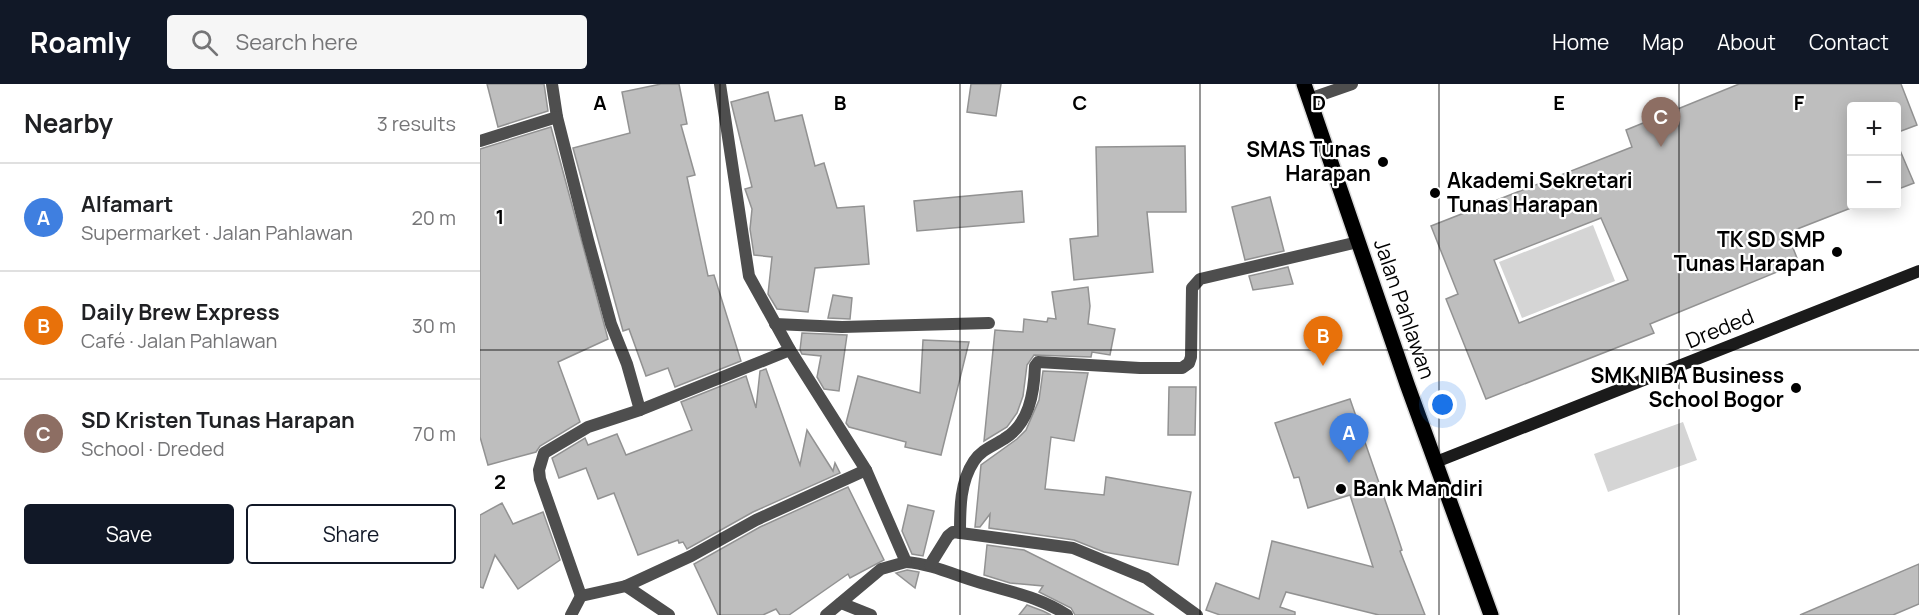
<!DOCTYPE html>
<html lang="en">
<head>
<meta charset="utf-8">
<style>
	:root { --surface:#fff; --page:#f6f6f6; --text:#202124; --muted:#757577; --line:#e0e0e0; --accent:#111827 }
	body { margin:0; font-family:Manrope,sans-serif; background:var(--page); color:var(--text) }
	.controls { position:absolute; right:18px; top:18px; display:grid; overflow:hidden; border-radius:6px; box-shadow:0 3px 15px #0003 }
	.controls button { width:54px; height:54px; display:grid; place-items:center; padding:0; border:0; border-bottom:2px solid var(--line); background:var(--surface); color:var(--text); font:30px sans-serif }
	.you { position:absolute; left:963px; top:321px; width:21px; height:21px; margin:-15px; border:4px solid #fff; border-radius:50%; background:#1a73e8; box-shadow:0 0 0 9px #1a73e833 }
	.badge { display:grid; place-items:center; width:39px; height:39px; border-radius:50%; background:var(--accent); color:#fff; font-size:20px; font-weight:700 }
	.pin { position:absolute; translate:-50% -50px; filter:drop-shadow(0 2px 3px #0008) }
	.pin::after { content:''; position:absolute; top:32px; width:21px; height:18px; background:inherit; clip-path:polygon(0 0,100% 0,50% 100%) }
	.list { margin:0; padding:0; list-style:none }
	h2 { display:flex; justify-content:space-between; align-items:center; height:78px; margin:0; padding:0 24px; font-size:26px }
	h2 small { font-size:20px; font-weight:400; color:var(--muted) }
	.list li { display:grid; grid-template-columns:39px 1fr auto; gap:18px; align-items:center; box-sizing:border-box; height:108px; padding:0 24px; border-top:2px solid var(--line) }
	.list b { display:block; font-size:22px; white-space:nowrap }
	.list p { margin:0; font-size:20px; white-space:nowrap; color:var(--muted) }
	.list em { font-size:20px; font-style:normal; color:var(--muted) }
	.actions { display:flex; gap:12px; padding:18px 24px }
	.actions a { flex:1; padding:14px 0; border:2px solid var(--accent); border-radius:6px; text-align:center; font-size:21px; color:var(--accent) }
	.actions .main { background:var(--accent); color:#fff }
	.icon { flex:none; width:33px; height:33px; fill:none; stroke:currentColor; stroke-width:2; stroke-linecap:round; stroke-linejoin:round }
	.map { position:relative; flex:none; width:1439px; height:531px; overflow:hidden }
	header { display:flex; align-items:center; gap:36px; box-sizing:border-box; height:84px; padding:0 30px; background:var(--accent); color:#fff }
	header strong { font-size:28px }
	nav { display:flex; gap:33px; margin-inline-start:auto; font-size:21px }
	.search { width:420px; height:54px; background:var(--page); display:flex; align-items:center; gap:15px; box-sizing:border-box; padding:0 21px; border-radius:6px; color:var(--muted); font-size:22px }
	main { display:flex }
	aside { flex:1; background:var(--surface) }
	.map>svg:first-child { display:block }
</style>
</head>
<body>
<header>
<strong>Roamly</strong>
<div class="search"><svg class="icon" aria-label="search" viewBox="0 0 24 24"><circle cx="10" cy="10" r="6"/><path d="M15 15l6 6"/></svg>Search here</div>
<nav><a>Home</a><a>Map</a><a>About</a><a>Contact</a></nav>
</header>
<main>
<aside>
<h2>Nearby<small>3 results</small></h2>
<ul class="list">
<li><span class="badge" style="background:#3f7fe0">A</span><div><b>Alfamart</b><p>Supermarket · Jalan Pahlawan</p></div><em>20 m</em></li>
<li><span class="badge" style="background:#e8710a">B</span><div><b>Daily Brew Express</b><p>Café · Jalan Pahlawan</p></div><em>30 m</em></li>
<li><span class="badge" style="background:#8d6e63">C</span><div><b>SD Kristen Tunas Harapan</b><p>School · Dreded</p></div><em>70 m</em></li>
</ul>
<div class="actions"><a class="main">Save</a><a>Share</a></div>
</aside>
<div class="map">
<svg width="1439" height="531" viewBox="0 0 1439 531">
	<rect width="100%" height="100%" fill="#fff"/>
	<g fill="#d5d5d5">
		<polygon points="1113,141 1135,197 1042,234 1019,178"/>
		<polygon points="1203,338 1217,376 1128,408 1114,370"/>
	</g>
	<g fill="#bebebe" stroke="#929292" stroke-width="1.5" fill-rule="evenodd">
		<polygon points="7,0 64,0 68,27 18,43"/>
		<polygon points="181,0 199,0 207,40 201,41 215,91 207,93 228,192 234,191 261,277 195,303 188,284 166,292 149,245 143,247 93,64 150,49 142,8"/>
		<polygon points="491,0 521,0 516,32 487,28"/>
		<path d="M 1259,0 L 1421,0 L 1437,41 L 1416,49 L 1416,22 L 1371,22 L 1371,122 L 1376,122 L 1307,149 L 1319,179 L 1170,240 L 1174,249 L 1006,315 L 966,215 L 978,210 L 951,142 L 1152,63 L 1146,46 ZM 1121,134 L 1148,196 L 1039,239 L 1014,176 Z"/>
		<polygon points="288,8 295,37 322,31 335,82 344,79 357,124 384,122 389,180 335,184 328,228 297,225 288,210 292,173 274,171 270,145 272,125 265,105 272,103 251,18"/>
		<polygon points="71,43 128,255 78,278 100,338 60,362 56,368 8,381 0,353 0,65"/>
		<polygon points="1416,57 1434,99 1416,106"/>
		<polygon points="705,62 706,128 667,128 673,188 594,196 590,155 618,152 616,63"/>
		<polygon points="542,107 544,138 437,147 434,117"/>
		<polygon points="790,113 804,167 765,176 752,123"/>
		<polygon points="808,183 813,200 773,206 769,192"/>
		<polygon points="608,203 610,222 608,240 635,245 630,271 612,268 611,273 554,271 547,281 543,312 537,329 527,343 504,357 515,246 543,248 544,235 567,238 568,234 576,235 572,208"/>
		<polygon points="353,211 372,214 370,235 348,234"/>
		<polygon points="322,249 367,251 359,307 344,305 337,293 341,272 322,270 320,266"/>
		<polygon points="443,256 489,258 461,371 425,363 426,358 369,343 366,339 378,292 440,309"/>
		<polygon points="286,285 320,381 327,346 353,387 355,379 360,389 273,428 207,465 203,458 199,459 198,456 158,471 134,409 118,415 106,384 79,394 72,374 105,354 108,361 137,350 146,371 212,346 201,318 266,292 276,324 280,287"/>
		<polygon points="563,287 608,289 594,357 571,353 565,405 624,411 626,393 711,408 698,481 624,468 594,456 509,444 510,430 500,443 495,443 501,381 537,355 546,346 559,316"/>
		<polygon points="689,303 716,303 715,351 688,351"/>
		<polygon points="870,315 914,442 922,466 920,467 945,531 899,531 806,508 800,523 815,528 815,531 740,531 726,526 736,499 779,515 792,457 893,483 870,411 828,424 819,393 814,394 795,339"/>
		<polygon points="368,403 404,476 370,494 368,490 309,531 300,531 296,525 283,531 238,531 214,480 280,443"/>
		<polygon points="22,419 33,440 63,428 80,476 38,505 15,471 3,504 0,503 0,431"/>
		<polygon points="428,421 454,427 443,472 432,470 422,447"/>
		<polygon points="507,461 544,466 674,531 595,531 591,524 559,508 563,502 530,499 504,491"/>
		<polygon points="1439,480 1439,520 1413,531 1320,531"/>
		<polygon points="427,486 439,488 435,504 416,489"/>
		<polygon points="547,521 563,527 571,531 539,531"/>
	</g>
	<g fill="none" stroke-linecap="round" stroke-linejoin="round">
		<defs>
			<polyline id="primary" points="824,0 927,300 1011,531"/>
		</defs>
		<use href="#primary" stroke="#dbdbdb" stroke-width="18"/>
		<g stroke="#4e4e4e" stroke-width="12">
			<polyline points="72,0 77,33 108,156 131,240 147,280 160,326"/>
			<polyline points="0,57 77,33"/>
			<path d="M 426,478 C 453,480 476,492 501,499 C 531,508 560,513 587,531"/>
			<polyline points="146,502 189,531"/>
			<polyline points="101,512 60,395 59,386 64,369 108,343 160,326 310,266"/>
			<polyline points="91,531 101,512 146,502 211,472 276,436 386,386"/>
		</g>
		<g stroke="#4e4e4e" stroke-width="12">
			<polyline points="240,0 269,192 310,266 386,386 426,478 401,485 346,531"/>
			<polyline points="829,15 872,0"/>
			<polyline points="295,240 362,243 509,239"/>
			<path d="M 480,449 C 480,424 480,398 494,377 C 501,366 513,362 524,355 C 549,340 554,310 555,282 L 558,278 L 660,284 L 702,284 L 709,279 L 711,273 L 712,204 L 720,195 L 878,158"/>
			<polyline points="450,481 468,452 473,448 593,464 666,494 717,531"/>
			<polyline points="361,519 391,531"/>
		</g>
		<polyline stroke="#1b1b1b" stroke-width="12" points="956,378 1439,187"/>
		<use href="#primary" stroke="#000" stroke-width="15"/>
	</g>
	<path fill="none" stroke="#000" stroke-width="1.5" stroke-opacity="0.55" d="M 240,0 L 240,531M 480,0 L 480,531M 720,0 L 720,531M 959,0 L 959,531M 1199,0 L 1199,531M 0,266 L 1439,266"/>
	<g fill="#000" stroke="#fff" stroke-width="2">
		<circle cx="903" cy="78" r="6"/>
		<circle cx="955" cy="109" r="6"/>
		<circle cx="1357" cy="168" r="6"/>
		<circle cx="1316" cy="304" r="6"/>
		<circle cx="861" cy="405" r="6"/>
	</g>
	<g text-anchor="middle" stroke-width="4.5" stroke-linejoin="round" paint-order="stroke">
		<g font-size="21" font-weight="bold" fill="#000" stroke="#fff" text-anchor="end">
			<text x="891" y="73">SMAS Tunas<tspan x="891" dy="24">Harapan</tspan></text>
			<text x="967" y="104" text-anchor="start">Akademi Sekretari<tspan x="967" dy="24">Tunas Harapan</tspan></text>
			<text x="1345" y="163">TK SD SMP<tspan x="1345" dy="24">Tunas Harapan</tspan></text>
			<text x="1304" y="299">SMK NIBA Business<tspan x="1304" dy="24">School Bogor</tspan></text>
			<text x="873" y="412" text-anchor="start">Bank Mandiri</text>
		</g>
		<g font-size="21" fill="#000" stroke="#fff">
			<text transform="translate(924 225) rotate(71)" y="7">Jalan Pahlawan</text>
			<text transform="translate(1240 245) rotate(-22)" y="7">Dreded</text>
		</g>
	</g>
	<g font-size="20" text-anchor="middle" font-weight="bold" fill="#000" stroke="#fff" stroke-width="4.5" stroke-linejoin="round" paint-order="stroke">
		<text x="120" y="26">A</text>
		<text x="360" y="26">B</text>
		<text x="600" y="26">C</text>
		<text x="839" y="26">D</text>
		<text x="1079" y="26">E</text>
		<text x="1319" y="26">F</text>
		<text x="20" y="140">1</text>
		<text x="20" y="405">2</text>
	</g>
</svg>
<div class="controls">
<button>+</button>
<button>−</button>
</div>
<div class="you"></div>
<div class="pin badge" style="left:869px;top:379px;background:#3f7fe0">A</div>
<div class="pin badge" style="left:843px;top:282px;background:#e8710a">B</div>
<div class="pin badge" style="left:1181px;top:63px;background:#8d6e63">C</div>
</div>
</main>
</body>
</html>
